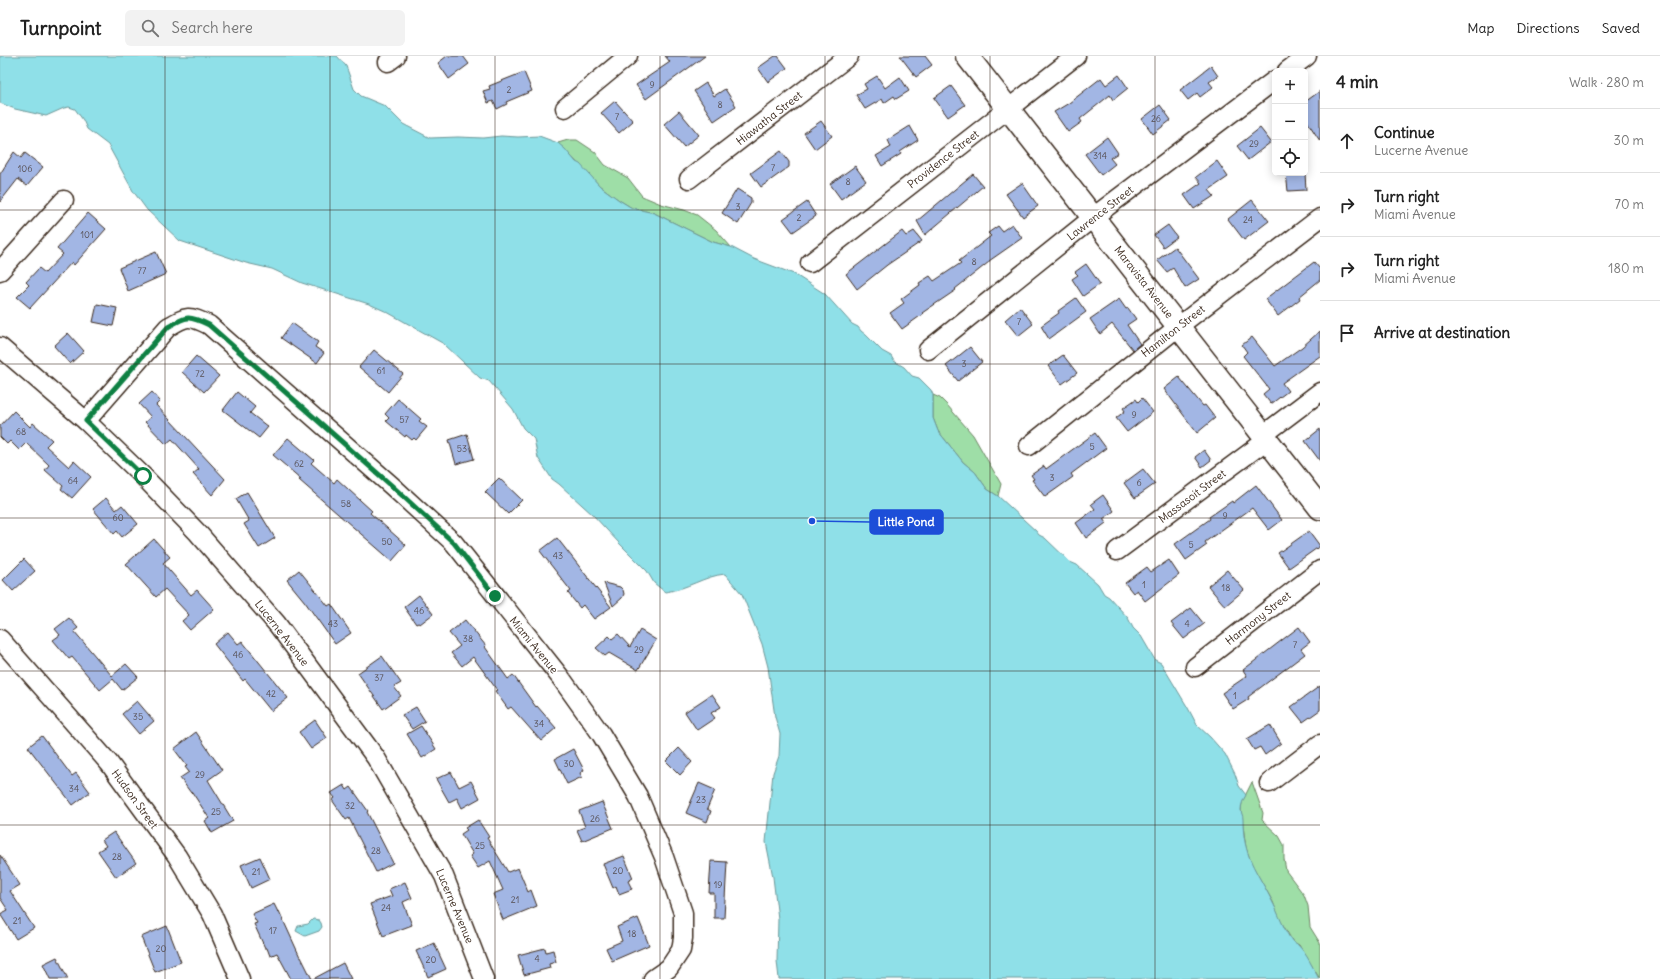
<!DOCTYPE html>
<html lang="en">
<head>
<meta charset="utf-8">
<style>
	:root { --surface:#fff; --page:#f2f2f2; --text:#222; --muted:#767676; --line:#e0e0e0 }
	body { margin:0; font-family:Delius,sans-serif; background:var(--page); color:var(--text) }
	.controls { position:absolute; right:12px; top:12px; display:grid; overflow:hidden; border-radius:6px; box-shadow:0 2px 10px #0003 }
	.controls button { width:36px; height:36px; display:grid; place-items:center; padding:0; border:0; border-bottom:1px solid var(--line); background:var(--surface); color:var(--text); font:20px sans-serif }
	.stop { position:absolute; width:12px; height:12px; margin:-9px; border:3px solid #0b8043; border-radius:50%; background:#fff }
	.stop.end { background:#0b8043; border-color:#fff; box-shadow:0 1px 4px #0008 }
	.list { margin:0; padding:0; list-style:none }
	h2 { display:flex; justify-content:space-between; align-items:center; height:52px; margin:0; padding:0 16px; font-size:17px }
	h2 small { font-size:13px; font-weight:400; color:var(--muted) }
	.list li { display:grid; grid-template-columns:26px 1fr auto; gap:12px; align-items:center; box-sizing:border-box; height:64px; padding:0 16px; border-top:1px solid var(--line) }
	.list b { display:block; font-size:15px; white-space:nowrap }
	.list p { margin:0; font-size:13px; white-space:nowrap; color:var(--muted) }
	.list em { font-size:13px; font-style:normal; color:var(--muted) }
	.icon { flex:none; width:22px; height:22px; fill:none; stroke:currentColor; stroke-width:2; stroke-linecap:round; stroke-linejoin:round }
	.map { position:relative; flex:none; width:1320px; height:923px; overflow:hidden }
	header { display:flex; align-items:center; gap:24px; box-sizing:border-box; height:56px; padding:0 20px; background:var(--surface); border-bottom:1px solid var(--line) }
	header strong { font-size:19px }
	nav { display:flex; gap:22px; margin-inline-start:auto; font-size:14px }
	.search { width:280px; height:36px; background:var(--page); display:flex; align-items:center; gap:10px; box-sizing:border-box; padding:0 14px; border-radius:6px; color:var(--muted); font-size:15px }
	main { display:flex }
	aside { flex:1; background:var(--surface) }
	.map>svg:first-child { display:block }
</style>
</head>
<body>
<header>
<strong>Turnpoint</strong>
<div class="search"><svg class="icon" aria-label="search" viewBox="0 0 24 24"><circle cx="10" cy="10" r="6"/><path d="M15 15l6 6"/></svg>Search here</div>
<nav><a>Map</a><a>Directions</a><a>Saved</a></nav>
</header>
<main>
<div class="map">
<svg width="1320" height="923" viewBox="0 0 1320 923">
	<rect width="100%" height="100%" fill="#fff"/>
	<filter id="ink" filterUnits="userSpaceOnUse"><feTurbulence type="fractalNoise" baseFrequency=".025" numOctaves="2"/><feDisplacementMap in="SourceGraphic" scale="8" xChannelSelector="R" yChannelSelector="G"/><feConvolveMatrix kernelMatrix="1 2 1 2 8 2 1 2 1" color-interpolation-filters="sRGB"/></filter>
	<g filter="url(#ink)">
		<g fill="#9edea7" stroke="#6c8462">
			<polygon points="568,84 577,84 595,96 605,109 628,122 642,140 661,148 684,154 697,159 716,174 731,191 713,186 654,157 632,152 619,144 600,130 558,87"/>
			<polygon points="933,339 940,342 947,349 973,379 1001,428 998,440 987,433 975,416 963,406 938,375 933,362"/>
			<polygon points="1252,726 1263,757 1262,764 1279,780 1284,789 1284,803 1286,815 1304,839 1308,850 1310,871 1320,887 1320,923 1299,889 1293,886 1279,862 1273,846 1252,809 1246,792 1241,754 1242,746"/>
		</g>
		<g fill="#8fe0e8" stroke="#6d9797">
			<path d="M 0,0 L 337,0 L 346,10 L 354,33 L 361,40 L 385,50 L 403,68 L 430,82 L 458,81 L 483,82 L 501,80 L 518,81 L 539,80 L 558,87 L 565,93 L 576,106 L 580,108 L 600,130 L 619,144 L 632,152 L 654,157 L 713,186 L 731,191 L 754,203 L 794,218 L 825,238 L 852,268 L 858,271 L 861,275 L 866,279 L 882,295 L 891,300 L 894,305 L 904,311 L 912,320 L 919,322 L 931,334 L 933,339 L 933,362 L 938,375 L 963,406 L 975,416 L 987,433 L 998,440 L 1036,475 L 1039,479 L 1045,482 L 1070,506 L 1077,509 L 1098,528 L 1104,538 L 1109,541 L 1128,562 L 1133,572 L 1141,580 L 1155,604 L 1161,607 L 1188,652 L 1197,669 L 1210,681 L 1225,698 L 1235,718 L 1239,730 L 1246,739 C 1243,744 1241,749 1241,754 C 1241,757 1243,759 1243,763 C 1243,801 1256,813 1272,845 C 1278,856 1285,877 1293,886 C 1295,887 1297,887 1298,889 C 1307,898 1313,912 1319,923 L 779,923 L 777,905 L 778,863 L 773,821 L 766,786 L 773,717 L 779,700 L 780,678 L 775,661 L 768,611 L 762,588 L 742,538 L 725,518 C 704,520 688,533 665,536 L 654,527 L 647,515 L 619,487 L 593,459 L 559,428 L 552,423 L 538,402 L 534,383 L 523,372 L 513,353 L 489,325 L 480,322 L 444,288 L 387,256 L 369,248 L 302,227 L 272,213 L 246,207 L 180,185 L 147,154 L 133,135 L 108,89 L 87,73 L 83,64 L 75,53 L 69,51 L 64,52 L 46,60 L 15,53 L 0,47 Z"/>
			<polygon points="313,863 319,864 321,867 322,871 319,875 305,880 296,875 298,870 308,868"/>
		</g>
		<g fill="#a2b6e4" stroke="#3b2a1e">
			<polygon points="447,0 463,0 469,8 449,23 438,7"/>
			<polygon points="665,0 705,0 646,43 636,29 670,6"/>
			<polygon points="775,0 778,0 787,12 768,26 758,12"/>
			<polygon points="900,0 925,0 932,9 916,21"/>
			<polygon points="1211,10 1218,20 1209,26 1213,31 1200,41 1197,37 1188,44 1180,34"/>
			<polygon points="524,16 532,35 506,46 507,48 497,53 493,45 488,47 483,35 490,33 489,30"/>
			<polygon points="1119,19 1128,32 1113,44 1110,39 1080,63 1082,66 1068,76 1054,56 1069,47 1101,22 1106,29"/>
			<polygon points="877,20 885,32 900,21 909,35 896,43 894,40 884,47 882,43 865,53 856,39 867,33 864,28"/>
			<polygon points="706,27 714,40 725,33 736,50 714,65 694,35"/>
			<polygon points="951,30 965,49 948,61 934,42"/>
			<polygon points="1320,35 1320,85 1305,62 1305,46"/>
			<polygon points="615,45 633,65 619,77 601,57"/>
			<polygon points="1160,49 1171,64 1153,78 1142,63"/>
			<polygon points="679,55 699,79 684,91 664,68"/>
			<polygon points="821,65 832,80 815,93 804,77"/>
			<polygon points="910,70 918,84 900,96 901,98 882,110 876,100 891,91 888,84"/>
			<polygon points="1260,72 1271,86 1248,104 1237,90"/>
			<polygon points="1107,81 1118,97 1110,102 1115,108 1101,119 1085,98"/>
			<polygon points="781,95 789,106 789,111 761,131 751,117"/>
			<polygon points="14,96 21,102 25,97 43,111 27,130 18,123 0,146 0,118"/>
			<polygon points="1217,105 1228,121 1209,134 1214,140 1194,153 1184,139 1201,127 1196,121"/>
			<polygon points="855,110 866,125 841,143 830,128"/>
			<polygon points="1286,117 1305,117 1306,134 1288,135"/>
			<polygon points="973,118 983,130 925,179 917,165"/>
			<polygon points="1022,127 1038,150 1023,161 1006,138"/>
			<polygon points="737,133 751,142 751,147 738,168 722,157"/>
			<polygon points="1252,144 1269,165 1244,184 1228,163"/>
			<polygon points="807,146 816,160 793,176 783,163"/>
			<polygon points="88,157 106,173 74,209 72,206 30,252 17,241 29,229 26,226 39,212 45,217 63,198 57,193"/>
			<polygon points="1012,168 1022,182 989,205 989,206 955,233 956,234 922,257 923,258 902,273 890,257 904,247 901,243 920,229 919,227 930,220 934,225 961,207 959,205 991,180 988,177 998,170 1002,175"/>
			<polygon points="1168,169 1177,181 1163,191 1154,179"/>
			<polygon points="902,175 906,180 914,175 922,185 887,209 857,233 846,218"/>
			<polygon points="1175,191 1199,223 1185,232 1173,212 1167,216 1157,204"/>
			<polygon points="156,196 166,218 128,235 119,212"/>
			<polygon points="1314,206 1320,213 1320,224 1299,241 1300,243 1278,260 1265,243"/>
			<polygon points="1086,208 1100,228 1083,240 1072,223 1078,219 1075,216"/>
			<polygon points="1076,242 1086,256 1049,283 1041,270 1059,257 1058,255"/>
			<polygon points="1119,243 1126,253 1128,252 1136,263 1127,269 1140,288 1133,294 1112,268 1100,278 1090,263"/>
			<polygon points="97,248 117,252 113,270 93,266"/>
			<polygon points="1020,251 1033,268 1018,280 1005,264"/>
			<polygon points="292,267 318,286 315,291 324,297 317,307 281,282"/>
			<polygon points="1320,275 1320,300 1282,327 1288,335 1271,348 1263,338 1269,333 1243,300 1247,296 1242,289 1252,281 1275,310 1302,291"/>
			<polygon points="68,277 84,295 70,308 54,290"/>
			<polygon points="970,291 982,306 958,325 946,310"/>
			<polygon points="374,294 403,318 388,336 359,311"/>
			<polygon points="1063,299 1077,317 1062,328 1048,310"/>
			<polygon points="196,300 219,320 204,336 182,316"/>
			<polygon points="1179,321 1203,350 1205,349 1215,362 1197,377 1164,333"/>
			<polygon points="152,336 160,345 156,349 225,423 212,439 193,418 199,413 172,383 166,388 145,366 151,361 139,348"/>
			<polygon points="237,336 255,351 250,357 268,371 259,382 223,354"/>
			<polygon points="1142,342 1153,356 1127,376 1116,362 1125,355 1123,352 1136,343 1138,346"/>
			<polygon points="398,343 421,363 419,365 427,371 416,384 414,382 412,384 406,379 405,381 386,365 389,362 385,358"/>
			<polygon points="14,355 30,371 33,367 52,384 46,390 69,411 74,405 91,421 72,442 61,433 63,430 45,414 49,409 26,387 19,394 10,385 7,388 0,381 0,370"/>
			<polygon points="1320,373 1320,405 1305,385"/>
			<polygon points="1095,377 1106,392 1071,418 1073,421 1045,441 1032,424 1034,423 1031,419 1044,410 1046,413"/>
			<polygon points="467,378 474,403 456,408 449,384"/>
			<polygon points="288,382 314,404 311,407 334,427 337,423 372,455 370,457 406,489 392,505 299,424 301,423 273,399"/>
			<polygon points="1204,394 1211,404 1202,411 1195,401"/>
			<polygon points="1143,413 1155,428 1135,442 1124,427"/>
			<polygon points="499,422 522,444 508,458 485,436"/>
			<polygon points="1256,429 1282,464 1269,474 1252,452 1205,486 1207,489 1186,504 1175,488 1210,463 1209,461 1232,445 1233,447"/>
			<polygon points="247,436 275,482 259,492 244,468 249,465 236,443"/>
			<polygon points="1103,439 1114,455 1103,463 1106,467 1086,482 1076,467 1095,453 1091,448"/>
			<polygon points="106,442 116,454 122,449 138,468 122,481 117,475 114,478 93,453"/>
			<polygon points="1309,475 1320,490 1289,512 1278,497"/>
			<polygon points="557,482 611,551 594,563 583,549 580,552 568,537 571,535 540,495"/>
			<polygon points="154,483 170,501 163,507 191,539 197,534 214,553 190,574 182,565 189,559 165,533 156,541 126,508"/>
			<polygon points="24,503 35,515 13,535 3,524"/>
			<polygon points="1169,504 1179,519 1145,545 1137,534 1133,537 1125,527 1147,511 1151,516"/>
			<polygon points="299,514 328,550 331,548 351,577 335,588 305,546 287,524"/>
			<polygon points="1227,514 1244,534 1225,550 1208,530"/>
			<polygon points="604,527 620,531 623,534 624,538 622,542 613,550"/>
			<polygon points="419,539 433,558 420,568 418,567 416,568 404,551"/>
			<polygon points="1191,552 1204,568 1184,583 1171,567"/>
			<polygon points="69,562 78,572 74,575 112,620 126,608 138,621 122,634 113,623 100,634 72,601 69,603 53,584 60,579 55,573"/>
			<polygon points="465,564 486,590 485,591 508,623 513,619 536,651 537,650 556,672 541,685 511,651 508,653 495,635 497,634 473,601 462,610 451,597 460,590 449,577"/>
			<polygon points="1299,571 1310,586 1301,593 1305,598 1248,641 1249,643 1233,653 1222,637 1247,620 1243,614"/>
			<polygon points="640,574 656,584 638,614 609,597 605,600 596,592 609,580 612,583 618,578 630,591"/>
			<polygon points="228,576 238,588 242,585 288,642 271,655 245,623 243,625 214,588"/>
			<polygon points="382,600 401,627 394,631 401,640 383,653 358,617"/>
			<polygon points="1320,630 1320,654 1303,666 1291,651"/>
			<polygon points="712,638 721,651 711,657 715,662 697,674 685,656"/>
			<polygon points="137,645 154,665 139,678 122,658"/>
			<polygon points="416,651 425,665 412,673 402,659"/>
			<polygon points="315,664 327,682 311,693 299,676"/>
			<polygon points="1270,669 1281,687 1265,699 1260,691 1254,694 1247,683"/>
			<polygon points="421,670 436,693 422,702 407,678"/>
			<polygon points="196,676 222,714 208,724 233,765 212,777 205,765 209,762 192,736 191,737 180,722 189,716 185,711 187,710 174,693"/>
			<polygon points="42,680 72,720 76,717 90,736 73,749 28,691"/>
			<polygon points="679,692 692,706 680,719 666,705"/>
			<polygon points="573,693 584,714 580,717 582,721 567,728 555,703"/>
			<polygon points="451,716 459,731 471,725 480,742 462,752 457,742 449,746 436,723"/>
			<polygon points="699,727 715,734 707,753 711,755 707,766 686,757"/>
			<polygon points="344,729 347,734 351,731 368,755 367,756 393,807 376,816 349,762 346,764 332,744 335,742 331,737"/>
			<polygon points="602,746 613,772 582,785 577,774 585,771 579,755"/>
			<polygon points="478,764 489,781 487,782 508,816 518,812 528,836 531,834 537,850 503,864 493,838 503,834 490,805 478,812 470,800 473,798 461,778 467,774 465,772"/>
			<polygon points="114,776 136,807 116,821 98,795 106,790 102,784"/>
			<polygon points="0,799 20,829 10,835 34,872 16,883 0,858 8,854 0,842"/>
			<polygon points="624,800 633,822 628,825 632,833 619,838 616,830 613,832 603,808"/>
			<polygon points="260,801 270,823 251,832 241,809"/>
			<polygon points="711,805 727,806 724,862 714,862 714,837 709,837"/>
			<polygon points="405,826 412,842 403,846 412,869 383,880 370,848 392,840 389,833"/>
			<polygon points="274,848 278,856 279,855 300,901 301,901 312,923 291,923 277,897 270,900 267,892 265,892 254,868 257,867 252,858"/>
			<polygon points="638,862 649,889 612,905 606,892 622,885 617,871"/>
			<polygon points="167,870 181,906 155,916 141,881"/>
			<polygon points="434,887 446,913 428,921 416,895"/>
			<polygon points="545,892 546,896 553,894 556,906 549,908 550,912 524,919 518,899"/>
			<polygon points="57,901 68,923 50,923 43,908"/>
			<polygon points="343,907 351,923 313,923"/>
		</g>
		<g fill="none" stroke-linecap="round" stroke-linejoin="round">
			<defs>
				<g id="minor">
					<polyline points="388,6 396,0"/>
					<polyline points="1287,15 1307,0"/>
					<polyline points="565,52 628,0"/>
					<polyline points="689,123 849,0"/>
					<polyline points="810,207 1076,0"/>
					<polyline points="0,215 64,144"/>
					<polyline points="0,291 86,365 143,420 198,477 277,568 376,702 444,820 484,923"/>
					<polyline points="928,294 1100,156 1275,24"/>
					<path d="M 86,365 L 168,271 C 187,260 188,259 209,269 L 392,430 L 454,487 L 561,622 L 601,678 L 638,740 L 664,801 L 683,857 L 683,882 L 681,894 L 669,912 L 653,923"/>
					<polyline points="1263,379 1320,336"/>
					<polyline points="1029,390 1188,263 1320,162"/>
					<polyline points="1117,495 1267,384"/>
					<polyline points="0,583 109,707 177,800 212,858 240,923"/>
					<polyline points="1195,611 1320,514"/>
					<polyline points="1269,727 1320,688"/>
				</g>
				<polyline id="secondary" points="967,0 1320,452"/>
			</defs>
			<use href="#minor" stroke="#3b2a1e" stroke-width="21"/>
			<use href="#secondary" stroke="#3b2a1e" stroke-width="25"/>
			<use href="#minor" stroke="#fff" stroke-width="18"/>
			<use href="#secondary" stroke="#fff" stroke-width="22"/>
		</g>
	</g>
	<g fill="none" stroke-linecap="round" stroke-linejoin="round" filter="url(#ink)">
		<path stroke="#0b8043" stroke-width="5" d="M 143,420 L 86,365 L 168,271 C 187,260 188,259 209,269 L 392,430 L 454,487 L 495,540"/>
	</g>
	<path fill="none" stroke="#3b2a1e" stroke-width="1" stroke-opacity="0.55" d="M 165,0 L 165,923M 330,0 L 330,923M 495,0 L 495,923M 660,0 L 660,923M 825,0 L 825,923M 990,0 L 990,923M 1155,0 L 1155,923M 0,154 L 1320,154M 0,308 L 1320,308M 0,462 L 1320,462M 0,615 L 1320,615M 0,769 L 1320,769"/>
	<g text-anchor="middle" stroke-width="3" stroke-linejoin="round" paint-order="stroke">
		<g font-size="9" fill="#554d50">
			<text x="652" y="32">9</text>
			<text x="509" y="37">2</text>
			<text x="720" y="52">8</text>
			<text x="617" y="64">7</text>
			<text x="1156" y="66">26</text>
			<text x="1254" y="91">29</text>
			<text x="1100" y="103">314</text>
			<text x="773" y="115">7</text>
			<text x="25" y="116">106</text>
			<text x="848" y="129">8</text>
			<text x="738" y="154">3</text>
			<text x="799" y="165">2</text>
			<text x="1248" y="167">24</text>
			<text x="87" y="182">101</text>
			<text x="974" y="209">8</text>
			<text x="142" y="218">77</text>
			<text x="1019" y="269">7</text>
			<text x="964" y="311">3</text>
			<text x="381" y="318">61</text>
			<text x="200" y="321">72</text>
			<text x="1134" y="362">9</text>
			<text x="404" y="367">57</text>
			<text x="21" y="379">68</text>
			<text x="1092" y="394">5</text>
			<text x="462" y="396">53</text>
			<text x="299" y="411">62</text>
			<text x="1052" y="425">3</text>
			<text x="73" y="428">64</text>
			<text x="1139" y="430">6</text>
			<text x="346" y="451">58</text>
			<text x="1225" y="463">9</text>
			<text x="118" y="465">60</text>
			<text x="387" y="489">50</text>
			<text x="1191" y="492">5</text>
			<text x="558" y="503">43</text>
			<text x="1144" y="532">1</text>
			<text x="1226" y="535">18</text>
			<text x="419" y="558">46</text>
			<text x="333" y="571">43</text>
			<text x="1187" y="571">4</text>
			<text x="468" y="586">38</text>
			<text x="1295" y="592">7</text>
			<text x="639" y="597">29</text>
			<text x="238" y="602">46</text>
			<text x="379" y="625">37</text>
			<text x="271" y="641">42</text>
			<text x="1235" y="643">1</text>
			<text x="138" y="664">35</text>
			<text x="539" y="671">34</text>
			<text x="569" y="711">30</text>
			<text x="200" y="722">29</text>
			<text x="74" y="736">34</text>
			<text x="701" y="747">23</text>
			<text x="350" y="753">32</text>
			<text x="216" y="759">25</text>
			<text x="595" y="766">26</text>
			<text x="480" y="793">25</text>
			<text x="376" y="798">28</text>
			<text x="117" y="804">28</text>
			<text x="618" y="818">20</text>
			<text x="256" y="819">21</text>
			<text x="718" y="832">19</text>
			<text x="515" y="847">21</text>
			<text x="386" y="855">24</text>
			<text x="17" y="868">21</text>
			<text x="273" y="878">17</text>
			<text x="632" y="881">18</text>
			<text x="161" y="896">20</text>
			<text x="537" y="906">4</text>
			<text x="431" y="907">20</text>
		</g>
		<g font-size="11" fill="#3b2a1e" stroke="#fff">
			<text transform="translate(769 62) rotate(-38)" y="4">Hiawatha Street</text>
			<text transform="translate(943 103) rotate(-38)" y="4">Providence Street</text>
			<text transform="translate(1100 157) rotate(-38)" y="4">Lawrence Street</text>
			<text transform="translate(1144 226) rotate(52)" y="4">Maravista Avenue</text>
			<text transform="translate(1173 275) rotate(-38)" y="4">Hamilton Street</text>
			<text transform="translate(1192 440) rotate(-37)" y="4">Massasoit Street</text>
			<text transform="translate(1258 562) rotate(-38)" y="4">Harmony Street</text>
			<text transform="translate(282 577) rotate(52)" y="4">Lucerne Avenue</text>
			<text transform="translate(534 589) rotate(51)" y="4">Miami Avenue</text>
			<text transform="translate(135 743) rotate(54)" y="4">Hudson Street</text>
			<text transform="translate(455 850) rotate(67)" y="4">Lucerne Avenue</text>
		</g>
	</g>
	<path fill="none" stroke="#1d4ed8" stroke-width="1.5" d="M812 465L870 466"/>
	<circle fill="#1d4ed8" stroke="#fff" stroke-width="1.5" cx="812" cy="465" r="4"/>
	<rect fill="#1d4ed8" stroke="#1d4ed8" stroke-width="1.5" x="870" y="454" width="73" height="24" rx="4"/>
	<g font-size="12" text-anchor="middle" font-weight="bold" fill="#fff">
		<text x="906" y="470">Little Pond</text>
	</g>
</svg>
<div class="controls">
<button>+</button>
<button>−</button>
<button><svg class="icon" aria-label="locate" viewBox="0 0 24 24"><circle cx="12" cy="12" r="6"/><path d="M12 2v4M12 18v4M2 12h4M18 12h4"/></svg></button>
</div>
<div class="stop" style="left:143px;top:420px"></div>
<div class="stop end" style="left:495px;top:540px"></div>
</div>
<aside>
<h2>4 min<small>Walk · 280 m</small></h2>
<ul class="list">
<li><svg class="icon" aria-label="ahead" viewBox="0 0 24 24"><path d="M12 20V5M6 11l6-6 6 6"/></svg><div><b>Continue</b><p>Lucerne Avenue</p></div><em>30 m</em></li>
<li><svg class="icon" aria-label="right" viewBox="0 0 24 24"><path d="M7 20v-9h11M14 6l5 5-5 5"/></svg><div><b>Turn right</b><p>Miami Avenue</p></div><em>70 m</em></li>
<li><svg class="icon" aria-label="right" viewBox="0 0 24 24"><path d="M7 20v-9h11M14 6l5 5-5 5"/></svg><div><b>Turn right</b><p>Miami Avenue</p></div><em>180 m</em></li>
<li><svg class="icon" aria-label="arrive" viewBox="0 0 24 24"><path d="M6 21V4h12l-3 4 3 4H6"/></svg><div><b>Arrive at destination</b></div></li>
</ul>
</aside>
</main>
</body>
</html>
